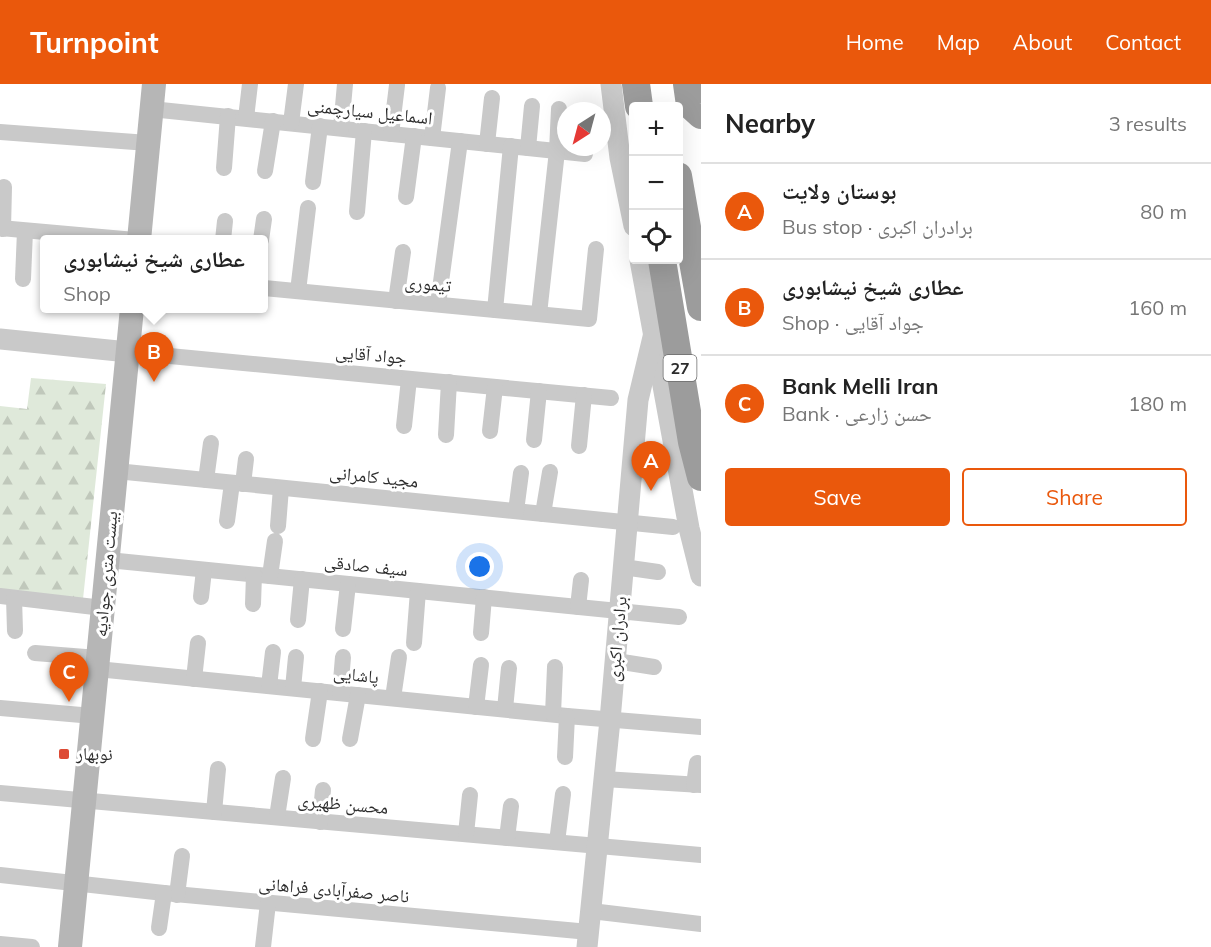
<!DOCTYPE html>
<html lang="en">
<head>
<meta charset="utf-8">
<style>
	:root { --surface:#fff; --page:#f6f6f6; --text:#222; --muted:#767676; --line:#e0e0e0; --accent:#ea580c }
	body { margin:0; font-family:Mulish,"Noto Naskh Arabic",sans-serif; background:var(--page); color:var(--text) }
	.controls { position:absolute; right:18px; top:18px; display:grid; overflow:hidden; border-radius:6px; box-shadow:0 6px 24px #0002 }
	.controls button { width:54px; height:54px; display:grid; place-items:center; padding:0; border:0; border-bottom:2px solid var(--line); background:var(--surface); color:var(--text); font:30px sans-serif }
	.compass { position:absolute; left:557px; top:18px; width:54px; height:54px; border-radius:50%; background:var(--surface); box-shadow:0 6px 24px #0002; rotate:216deg }
	.you { position:absolute; left:480px; top:483px; width:21px; height:21px; margin:-15px; border:4px solid #fff; border-radius:50%; background:#1a73e8; box-shadow:0 0 0 9px #1a73e833 }
	.badge { display:grid; place-items:center; width:39px; height:39px; border-radius:50%; background:var(--accent); color:#fff; font-size:20px; font-weight:700 }
	.pin { position:absolute; translate:-50% -50px; filter:drop-shadow(0 2px 3px #0008) }
	.pin::after { content:''; position:absolute; top:32px; width:21px; height:18px; background:inherit; clip-path:polygon(0 0,100% 0,50% 100%) }
	.popup { position:absolute; left:40px; top:151px; width:228px; height:78px; box-sizing:border-box; display:grid; place-content:center; border-radius:6px; background:var(--surface); filter:drop-shadow(0 2px 4px #0005); font-size:20px; white-space:nowrap; color:var(--muted) }
	.popup b { font-size:22px; color:var(--text) }
	.popup::after { content:''; position:absolute; left:50%; top:100%; margin-left:-12px; border:12px solid transparent; border-top-color:var(--surface) }
	.list { margin:0; padding:0; list-style:none }
	h2 { display:flex; justify-content:space-between; align-items:center; height:78px; margin:0; padding:0 24px; font-size:26px }
	h2 small { font-size:20px; font-weight:400; color:var(--muted) }
	.list li { display:grid; grid-template-columns:39px 1fr auto; gap:18px; align-items:center; box-sizing:border-box; height:96px; padding:0 24px; border-top:2px solid var(--line) }
	.list b { display:block; font-size:22px; white-space:nowrap }
	.list p { margin:0; font-size:20px; white-space:nowrap; color:var(--muted) }
	.list em { font-size:20px; font-style:normal; color:var(--muted) }
	.actions { display:flex; gap:12px; padding:18px 24px }
	.actions a { flex:1; padding:14px 0; border:2px solid var(--accent); border-radius:6px; text-align:center; font-size:21px; color:var(--accent) }
	.actions .main { background:var(--accent); color:#fff }
	.icon { flex:none; width:33px; height:33px; fill:none; stroke:currentColor; stroke-width:2; stroke-linecap:round; stroke-linejoin:round }
	.map { position:relative; flex:none; width:701px; height:863px; overflow:hidden }
	header { display:flex; align-items:center; gap:36px; box-sizing:border-box; height:84px; padding:0 30px; background:var(--accent); color:#fff }
	header strong { font-size:28px }
	nav { display:flex; gap:33px; margin-inline-start:auto; font-size:21px }
	main { display:flex }
	aside { flex:1; background:var(--surface) }
	.map>svg:first-child { display:block }
</style>
</head>
<body>
<header>
<strong>Turnpoint</strong>
<nav><a>Home</a><a>Map</a><a>About</a><a>Contact</a></nav>
</header>
<main>
<div class="map">
<svg width="701" height="863" viewBox="0 0 701 863">
	<defs>
		<pattern id="forest-firs" width="22" height="20" patternUnits="userSpaceOnUse" patternTransform="scale(1.5)"><rect width="22" height="20" fill="#dfe9da"/><path d="M5 1l3.5 6h-7zM16 11l3.5 6h-7z" fill="#c0c8bb"/></pattern>
	</defs>
	<rect width="100%" height="100%" fill="#fff"/>
	<polygon fill="url(#forest-firs)" points="31,294 106,300 83,515 0,506 0,322 27,325"/>
	<g fill="none" stroke-linecap="round" stroke-linejoin="round">
		<g stroke="#c9c9c9" stroke-width="16">
			<polyline points="151,25 585,70"/>
			<polyline points="246,34 250,0"/>
			<polyline points="291,39 296,0"/>
			<polyline points="341,44 345,0"/>
			<polyline points="0,48 148,59"/>
			<polyline points="391,50 397,1"/>
			<polyline points="432,54 438,4"/>
			<polyline points="487,60 492,14"/>
			<polyline points="528,64 532,22"/>
			<polyline points="224,84 228,32"/>
			<polyline points="265,87 273,37"/>
			<polyline points="313,98 320,42"/>
			<polyline points="406,113 414,52"/>
			<polyline points="357,128 364,47"/>
			<polyline points="0,144 135,156"/>
			<polyline points="3,145 4,103"/>
			<polyline points="223,156 225,137"/>
			<polyline points="261,156 264,135"/>
			<polyline points="23,195 25,147"/>
			<polyline points="264,204 589,235 596,165"/>
			<polyline points="298,207 308,124"/>
			<polyline points="396,217 403,168"/>
			<polyline points="438,220 460,57"/>
			<polyline points="495,226 511,62"/>
			<polyline points="539,230 557,67 559,25"/>
			<polyline points="128,268 611,314"/>
			<polyline points="404,342 409,295"/>
			<polyline points="490,347 495,303"/>
			<polyline points="446,351 449,298"/>
			<polyline points="534,356 539,307"/>
			<polyline points="579,362 584,311"/>
			<polyline points="116,387 673,443"/>
			<polyline points="206,396 211,359"/>
			<polyline points="243,400 246,375"/>
			<polyline points="516,427 521,389"/>
			<polyline points="543,430 550,388"/>
			<polyline points="227,437 232,399"/>
			<polyline points="278,442 281,404"/>
			<polyline points="108,476 679,533"/>
			<polyline points="623,483 658,488"/>
			<polyline points="270,492 275,457"/>
			<polyline points="0,512 103,524"/>
			<polyline points="201,513 204,486"/>
			<polyline points="14,514 15,547"/>
			<polyline points="253,520 254,491"/>
			<polyline points="578,523 581,496"/>
			<polyline points="298,536 302,495"/>
			<polyline points="343,545 348,500"/>
			<polyline points="481,549 484,513"/>
			<polyline points="414,559 418,507"/>
			<polyline points="35,569 98,574"/>
			<polyline points="616,577 654,583"/>
			<polyline points="97,585 567,632 701,643"/>
			<polyline points="194,595 198,559"/>
			<polyline points="269,602 273,568"/>
			<polyline points="293,604 296,573"/>
			<polyline points="340,609 343,573"/>
			<polyline points="393,614 399,573"/>
			<polyline points="476,623 481,581"/>
			<polyline points="0,624 93,632"/>
			<polyline points="505,625 509,584"/>
			<polyline points="553,630 555,583"/>
			<polyline points="313,655 320,607"/>
			<polyline points="350,655 358,611"/>
			<polyline points="565,673 567,632"/>
			<polyline points="604,695 701,701"/>
			<polyline points="694,701 697,679"/>
			<polyline points="0,709 701,771"/>
			<polyline points="214,728 218,685"/>
			<polyline points="277,733 283,694"/>
			<polyline points="320,738 323,706"/>
			<polyline points="466,750 470,711"/>
			<polyline points="507,754 511,722"/>
			<polyline points="557,758 563,710"/>
			<polyline points="0,791 164,809 589,848"/>
			<polyline points="177,811 182,772"/>
			<polyline points="591,827 701,840"/>
			<polyline points="159,844 164,809"/>
			<polyline points="0,860 32,863"/>
			<polyline points="263,863 268,819"/>
		</g>
		<g stroke="#c9c9c9" stroke-width="21">
			<polyline points="611,0 620,74 634,142"/>
			<polyline points="640,176 689,444 701,492"/>
			<polyline points="0,255 128,268"/>
			<polyline points="587,863 610,636 638,316 654,249"/>
		</g>
		<g stroke="#b6b6b6" stroke-width="24">
			<polyline points="139,156 154,0"/>
			<polyline points="70,863 132,224"/>
		</g>
		<g stroke="#9c9c9c" stroke-width="28">
			<polyline points="636,0 639,22"/>
			<polyline points="687,0 690,21 701,31"/>
			<polyline points="678,92 701,223"/>
			<polyline points="662,176 692,358 701,393"/>
		</g>
	</g>
	<rect fill="#dd4a34" stroke="#fff" stroke-width="2" x="58" y="664" width="12" height="12" rx="3"/>
	<g text-anchor="middle" stroke-width="6" stroke-linejoin="round" paint-order="stroke">
		<rect fill="#fff" stroke="#6b6b6b" stroke-width="1.5" x="663.5" y="271" width="33" height="26" rx="4.5"/>
		<g font-size="16" font-weight="bold" fill="#2c2c2c">
			<text x="680" y="290">27</text>
		</g>
		<g font-size="18" fill="#2c2c2c" stroke="#fff">
			<text transform="translate(370 28) rotate(6)" y="6">اسماعیل سیارچمنی</text>
			<text transform="translate(428 200) rotate(5)" y="6">تیموری</text>
			<text transform="translate(371 271) rotate(5)" y="6">جواد آقایی</text>
			<text transform="translate(374 393) rotate(6)" y="6">مجید کامرانی</text>
			<text transform="translate(366 482) rotate(6)" y="6">سیف صادقی</text>
			<text transform="translate(106 490) rotate(-85)" y="6">بیست متری جوادیه</text>
			<text transform="translate(617 555) rotate(-85)" y="6">برادران اکبری</text>
			<text transform="translate(356 591) rotate(6)" y="6">پاشایی</text>
			<text transform="translate(343 720) rotate(5)" y="6">محسن ظهیری</text>
			<text transform="translate(334 806) rotate(5)" y="6">ناصر صفرآبادی فراهانی</text>
		</g>
		<g font-size="18" fill="#2c2c2c" stroke="#fff" text-anchor="start">
			<text x="76" y="676">نوبهار</text>
		</g>
	</g>
</svg>
<div class="controls">
<button>+</button>
<button>−</button>
<button><svg class="icon" aria-label="locate" viewBox="0 0 24 24"><circle cx="12" cy="12" r="6"/><path d="M12 2v4M12 18v4M2 12h4M18 12h4"/></svg></button>
</div>
<svg class="compass" viewBox="-18 -18 36 36"><path d="M0-13l5 13h-10z" fill="#e53935"/><path d="M0 13l5-13h-10z" fill="#767676"/></svg>
<div class="you"></div>
<div class="pin badge" style="left:651px;top:407px">A</div>
<div class="pin badge" style="left:154px;top:298px">B</div>
<div class="popup"><b>عطاری شیخ نیشابوری</b>Shop</div>
<div class="pin badge" style="left:69px;top:618px">C</div>
</div>
<aside>
<h2>Nearby<small>3 results</small></h2>
<ul class="list">
<li><span class="badge">A</span><div><b>بوستان ولایت</b><p>Bus stop · برادران اکبری</p></div><em>80 m</em></li>
<li><span class="badge">B</span><div><b>عطاری شیخ نیشابوری</b><p>Shop · جواد آقایی</p></div><em>160 m</em></li>
<li><span class="badge">C</span><div><b>Bank Melli Iran</b><p>Bank · حسن زارعی</p></div><em>180 m</em></li>
</ul>
<div class="actions"><a class="main">Save</a><a>Share</a></div>
</aside>
</main>
</body>
</html>
